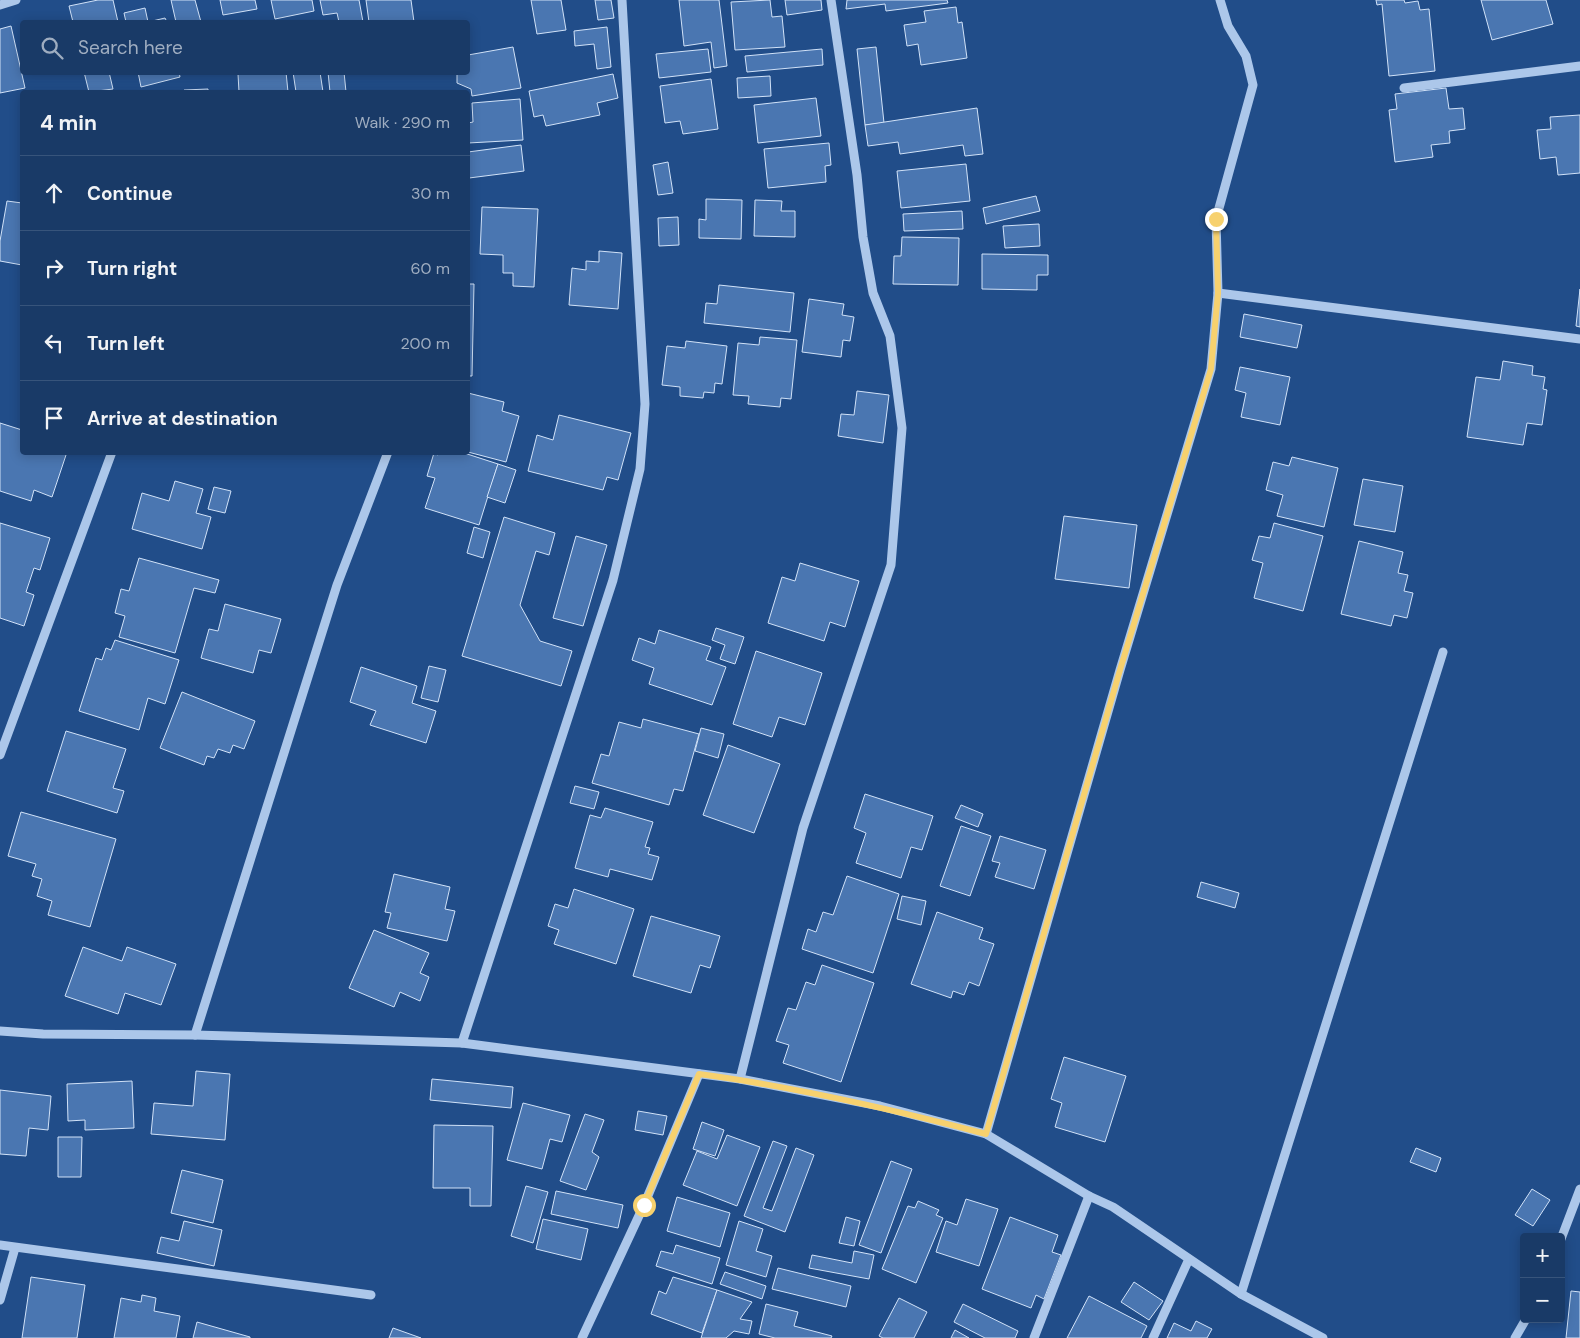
<!DOCTYPE html>
<html lang="en">
<head>
<meta charset="utf-8">
<style>
	:root { --surface:#193a67; --page:#264570; --text:#f1f3f6; --muted:#9fadc0; --line:#37547b }
	body { margin:0; font-family:"DM Sans",sans-serif; background:var(--page); color:var(--text) }
	.controls { position:absolute; right:15px; bottom:15px; display:grid; overflow:hidden; border-radius:5px; box-shadow:0 2px 12px #0003 }
	.controls button { width:45px; height:45px; display:grid; place-items:center; padding:0; border:0; border-bottom:1px solid var(--line); background:var(--surface); color:var(--text); font:25px sans-serif }
	.stop { position:absolute; width:15px; height:15px; margin:-11px; border:4px solid #f7d16e; border-radius:50%; background:#fff }
	.stop.end { background:#f7d16e; border-color:#fff; box-shadow:0 1px 5px #0008 }
	.list { margin:0; padding:0; list-style:none }
	h2 { display:flex; justify-content:space-between; align-items:center; height:65px; margin:0; padding:0 20px; font-size:21px }
	h2 small { font-size:16px; font-weight:400; color:var(--muted) }
	.list li { display:grid; grid-template-columns:32px 1fr auto; gap:15px; align-items:center; box-sizing:border-box; height:75px; padding:0 20px; border-top:1px solid var(--line) }
	.list b { display:block; font-size:19px; white-space:nowrap }
	.list em { font-size:16px; font-style:normal; color:var(--muted) }
	.icon { flex:none; width:28px; height:28px; fill:none; stroke:currentColor; stroke-width:2; stroke-linecap:round; stroke-linejoin:round }
	.map { position:relative; flex:none; width:1580px; height:1338px; overflow:hidden }
	.search { position:absolute; background:var(--surface); box-shadow:0 2px 12px #0003; left:20px; top:20px; width:450px; height:55px; display:flex; align-items:center; gap:12px; box-sizing:border-box; padding:0 18px; border-radius:5px; color:var(--muted); font-size:19px }
	.panel { position:absolute; background:var(--surface); box-shadow:0 2px 12px #0003; left:20px; top:90px; width:450px; height:365px; border-radius:5px }
	.map>svg:first-child { display:block }
</style>
</head>
<body>
<div class="map">
<svg width="1580" height="1338" viewBox="0 0 1580 1338">
	<rect width="100%" height="100%" fill="#214d89"/>
	<g fill="#4a76b1" stroke="#d1e2f8">
		<polygon points="98,0 113,0 118,22 73,22 69,6"/>
		<polygon points="171,0 195,0 201,22 176,22"/>
		<polygon points="220,0 255,0 257,9 223,15"/>
		<polygon points="271,0 312,0 314,11 275,19"/>
		<polygon points="320,0 359,0 363,22 339,22 337,13 323,15"/>
		<polygon points="366,0 411,0 414,22 369,22"/>
		<polygon points="531,0 561,0 566,30 537,34"/>
		<polygon points="595,0 611,0 614,18 598,20"/>
		<polygon points="679,0 719,0 727,66 714,68 711,42 684,46"/>
		<polygon points="770,0 772,17 782,16 785,47 735,50 731,2"/>
		<polygon points="785,0 821,0 822,10 787,15"/>
		<polygon points="847,0 947,0 948,3 886,11 885,4 846,9"/>
		<polygon points="1376,0 1404,0 1405,3 1418,1 1420,10 1429,9 1435,71 1389,76 1382,4 1377,5"/>
		<polygon points="1481,0 1546,0 1553,24 1492,40"/>
		<polygon points="956,7 958,23 962,22 967,58 921,65 918,44 907,46 904,25 926,22 924,11"/>
		<polygon points="145,8 148,22 165,18 167,22 126,22 124,13"/>
		<polygon points="11,26 25,88 0,93 0,29"/>
		<polygon points="607,27 611,67 597,69 594,44 575,46 574,31"/>
		<polygon points="513,47 521,88 472,96 471,89 457,83 457,72 468,72 468,55"/>
		<polygon points="876,47 884,123 865,125 857,49"/>
		<polygon points="708,49 711,72 659,78 656,54"/>
		<polygon points="822,49 823,65 747,72 745,56"/>
		<polygon points="84,72 109,72 113,89 89,92"/>
		<polygon points="138,72 179,72 180,77 141,87"/>
		<polygon points="255,72 286,72 288,92 239,92 238,74"/>
		<polygon points="293,72 320,72 323,92 296,92"/>
		<polygon points="328,72 344,72 346,92 330,92"/>
		<polygon points="613,74 618,98 597,103 600,115 546,126 543,115 534,117 529,91"/>
		<polygon points="770,76 771,96 738,98 737,78"/>
		<polygon points="711,79 718,129 683,134 680,121 665,123 660,86"/>
		<polygon points="1446,88 1449,109 1463,108 1465,129 1449,131 1450,143 1431,145 1433,157 1395,162 1389,110 1397,109 1395,94"/>
		<polygon points="208,89 208,92 184,92 184,90"/>
		<polygon points="816,98 821,136 758,143 754,105"/>
		<polygon points="520,99 523,140 468,143 468,123 473,122 472,103"/>
		<polygon points="977,108 983,154 965,156 963,145 900,154 898,142 868,146 865,125"/>
		<polygon points="1580,115 1580,173 1558,175 1556,157 1540,159 1537,130 1551,129 1550,117"/>
		<polygon points="829,143 831,165 825,166 826,182 768,188 764,149"/>
		<polygon points="521,145 524,171 469,178 468,152"/>
		<polygon points="668,162 673,193 658,195 653,165"/>
		<polygon points="966,164 970,201 901,208 897,171"/>
		<polygon points="1036,196 1040,211 986,224 983,208"/>
		<polygon points="706,199 742,200 741,239 699,238 699,219 706,220"/>
		<polygon points="755,200 782,201 781,211 795,211 795,237 754,236"/>
		<polygon points="7,201 22,203 22,265 0,261 0,241"/>
		<polygon points="482,207 538,209 534,287 513,286 513,273 503,273 503,255 480,254"/>
		<polygon points="962,211 963,229 904,231 903,214"/>
		<polygon points="678,217 679,245 659,246 658,218"/>
		<polygon points="1039,224 1040,246 1005,248 1003,226"/>
		<polygon points="902,237 959,238 958,285 893,284 894,256 901,256"/>
		<polygon points="599,251 622,253 618,309 569,305 572,268 586,270 586,261 599,262"/>
		<polygon points="982,254 1048,255 1048,275 1037,275 1037,290 982,289"/>
		<polygon points="468,284 474,284 472,376 468,376"/>
		<polygon points="719,285 794,293 790,332 704,323 706,303 717,304"/>
		<polygon points="1580,289 1580,327 1576,326"/>
		<polygon points="809,299 844,304 842,315 854,317 850,341 843,340 841,357 802,352"/>
		<polygon points="1244,314 1302,325 1297,348 1240,337"/>
		<polygon points="760,337 797,340 791,399 781,398 780,407 748,404 749,396 733,395 738,343 759,345"/>
		<polygon points="686,341 727,346 722,384 715,383 714,393 704,392 703,398 680,396 680,387 662,385 667,346 685,348"/>
		<polygon points="1503,361 1533,366 1532,375 1545,377 1543,389 1547,390 1542,425 1527,423 1523,445 1467,437 1476,377 1500,380"/>
		<polygon points="1240,367 1290,377 1280,425 1241,417 1246,393 1235,390"/>
		<polygon points="857,391 889,395 883,443 838,436 841,414 854,415"/>
		<polygon points="468,393 504,402 502,411 519,416 506,462 468,452"/>
		<polygon points="559,415 631,433 618,480 607,477 603,490 528,471 537,435 553,440"/>
		<polygon points="0,423 22,430 22,452 67,452 52,497 34,490 31,501 0,491"/>
		<polygon points="439,452 461,452 498,464 479,525 425,508 435,478 427,476 434,453 438,455"/>
		<polygon points="1292,457 1338,468 1324,527 1277,516 1283,495 1266,490 1273,462 1289,466"/>
		<polygon points="498,464 516,470 505,503 487,497"/>
		<polygon points="1363,479 1403,486 1395,532 1354,525"/>
		<polygon points="175,481 203,489 196,513 211,517 202,549 132,529 142,493 169,501"/>
		<polygon points="214,487 231,491 225,513 208,509"/>
		<polygon points="1064,516 1137,525 1129,588 1055,579"/>
		<polygon points="504,517 555,533 549,555 536,551 520,605 540,641 572,651 561,686 462,656"/>
		<polygon points="0,523 50,538 40,570 34,568 26,592 34,595 24,626 0,618"/>
		<polygon points="1274,523 1323,536 1303,611 1254,598 1263,563 1252,560 1259,536 1270,538"/>
		<polygon points="474,527 490,532 483,558 467,553"/>
		<polygon points="576,536 607,545 583,626 553,618"/>
		<polygon points="1359,541 1403,552 1398,573 1408,575 1404,591 1413,593 1407,618 1394,615 1391,626 1341,614"/>
		<polygon points="139,558 219,580 215,593 194,588 175,653 119,637 125,616 115,613 121,589 129,591"/>
		<polygon points="800,563 859,581 845,627 830,622 824,641 768,623 782,577 795,581"/>
		<polygon points="225,604 281,619 271,653 259,650 253,673 201,658 209,629 218,631"/>
		<polygon points="716,628 744,637 735,664 720,659 725,645 712,640"/>
		<polygon points="659,630 711,647 706,660 726,667 712,705 649,684 654,668 632,660 639,638 655,644"/>
		<polygon points="115,640 179,660 165,704 148,698 139,730 79,711 96,658 102,660 106,648 111,650"/>
		<polygon points="756,651 822,673 805,725 779,717 772,737 733,724"/>
		<polygon points="429,666 446,670 438,702 421,698"/>
		<polygon points="361,667 417,686 412,703 436,711 426,743 370,725 376,711 350,702"/>
		<polygon points="182,692 255,721 244,749 233,745 230,753 218,749 214,758 207,756 204,765 160,748"/>
		<polygon points="643,719 699,734 683,791 674,789 669,805 592,783 601,754 609,756 619,722 641,728"/>
		<polygon points="701,728 724,734 718,758 695,751"/>
		<polygon points="66,731 126,749 113,788 124,791 117,813 47,791"/>
		<polygon points="728,745 780,764 754,833 703,815"/>
		<polygon points="575,786 599,792 594,809 570,803"/>
		<polygon points="865,794 933,816 922,850 911,847 901,878 856,863 866,833 854,828"/>
		<polygon points="961,805 983,814 978,827 955,818"/>
		<polygon points="605,808 653,822 645,847 650,848 648,854 659,857 652,880 610,869 608,877 575,868 590,815 601,818"/>
		<polygon points="21,812 116,839 90,927 48,915 52,901 37,896 42,879 32,876 36,864 8,856"/>
		<polygon points="961,826 991,836 970,896 940,886"/>
		<polygon points="1000,836 1046,850 1034,889 995,877 1000,863 992,861"/>
		<polygon points="394,874 450,887 445,909 455,911 447,941 387,928 391,913 385,912"/>
		<polygon points="847,876 899,894 873,973 802,949 808,929 816,932 823,912 833,915"/>
		<polygon points="1201,882 1239,893 1235,908 1197,897"/>
		<polygon points="574,889 634,909 616,964 554,944 559,930 548,926 555,904 568,908"/>
		<polygon points="902,896 926,901 921,925 897,919"/>
		<polygon points="937,912 983,928 979,939 994,944 979,986 969,982 964,995 953,991 951,998 911,984"/>
		<polygon points="651,916 720,936 710,968 700,965 691,993 633,976"/>
		<polygon points="374,930 429,953 420,973 429,977 420,1001 400,992 394,1007 349,988"/>
		<polygon points="83,947 122,961 127,947 176,964 161,1005 125,993 118,1014 65,996"/>
		<polygon points="822,965 874,983 841,1082 783,1063 789,1045 776,1041 788,1008 796,1010 806,982 815,985"/>
		<polygon points="1064,1057 1126,1076 1105,1142 1055,1127 1062,1103 1051,1099"/>
		<polygon points="196,1071 230,1074 225,1140 151,1134 154,1103 193,1106"/>
		<polygon points="432,1079 513,1087 511,1108 430,1100"/>
		<polygon points="132,1081 134,1128 85,1130 85,1120 68,1121 67,1084"/>
		<polygon points="0,1090 51,1096 48,1130 29,1128 26,1156 0,1154"/>
		<polygon points="523,1103 570,1115 562,1142 550,1139 542,1169 507,1160"/>
		<polygon points="638,1111 667,1116 663,1135 635,1130"/>
		<polygon points="585,1114 604,1120 592,1152 599,1157 586,1190 560,1181"/>
		<polygon points="702,1122 724,1130 715,1156 693,1149"/>
		<polygon points="434,1125 493,1126 491,1206 470,1206 470,1188 433,1188"/>
		<polygon points="727,1135 760,1147 737,1206 683,1185 697,1151 717,1159"/>
		<polygon points="58,1137 82,1137 81,1177 58,1177"/>
		<polygon points="773,1141 787,1146 763,1208 772,1211 796,1148 814,1155 785,1232 744,1216"/>
		<polygon points="1416,1148 1441,1158 1436,1172 1410,1162"/>
		<polygon points="891,1161 912,1169 881,1253 859,1245"/>
		<polygon points="182,1170 223,1180 213,1223 171,1213"/>
		<polygon points="526,1186 548,1192 533,1243 511,1236"/>
		<polygon points="1532,1189 1550,1200 1533,1226 1515,1215"/>
		<polygon points="556,1191 623,1205 618,1228 551,1214"/>
		<polygon points="677,1197 730,1213 720,1247 667,1231"/>
		<polygon points="966,1199 998,1209 979,1266 936,1252 946,1221 957,1225"/>
		<polygon points="918,1201 939,1210 936,1215 943,1218 916,1283 882,1269 908,1206 915,1208"/>
		<polygon points="846,1217 860,1221 854,1246 839,1243"/>
		<polygon points="1010,1217 1058,1235 1052,1252 1061,1255 1044,1299 1036,1295 1031,1308 982,1289"/>
		<polygon points="543,1219 588,1229 581,1260 536,1249"/>
		<polygon points="184,1221 222,1230 214,1266 157,1253 161,1237 179,1241"/>
		<polygon points="739,1221 763,1229 756,1251 772,1256 766,1277 726,1265"/>
		<polygon points="676,1245 720,1258 712,1284 656,1266 661,1251 673,1254"/>
		<polygon points="854,1251 874,1255 869,1279 809,1268 812,1255 852,1263"/>
		<polygon points="778,1268 851,1286 846,1307 772,1289"/>
		<polygon points="725,1272 766,1286 762,1299 720,1284"/>
		<polygon points="31,1277 85,1285 77,1338 22,1338"/>
		<polygon points="673,1277 717,1290 702,1333 651,1314 659,1291 666,1294"/>
		<polygon points="1134,1282 1163,1301 1149,1320 1121,1302"/>
		<polygon points="717,1290 752,1302 740,1319 752,1321 749,1334 734,1331 726,1338 701,1338"/>
		<polygon points="1571,1291 1580,1292 1580,1338 1566,1338"/>
		<polygon points="142,1295 156,1298 154,1311 180,1316 176,1338 114,1338 121,1298 141,1302"/>
		<polygon points="1089,1296 1147,1326 1141,1338 1067,1338"/>
		<polygon points="899,1298 927,1312 914,1338 883,1338 879,1336"/>
		<polygon points="766,1304 798,1312 794,1326 832,1336 831,1338 775,1338 759,1334"/>
		<polygon points="963,1304 1018,1331 1015,1338 985,1338 954,1322"/>
		<polygon points="1196,1321 1212,1329 1207,1338 1167,1338 1174,1323 1191,1331"/>
		<polygon points="197,1322 250,1337 250,1338 193,1338"/>
		<polygon points="393,1328 421,1338 389,1338"/>
		<polygon points="955,1330 969,1338 951,1338"/>
	</g>
	<g fill="none" stroke-linecap="round" stroke-linejoin="round">
		<g stroke="#acc7ea" stroke-width="9">
			<polyline points="0,5 16,0"/>
			<polyline points="1404,88 1580,66"/>
			<polyline points="1218,293 1580,339"/>
			<polyline points="0,755 112,452"/>
			<polyline points="0,1031 43,1034 195,1035 462,1043 740,1079 880,1106 986,1134 1089,1196 1113,1207 1241,1294 1323,1338"/>
			<polyline points="195,1035 337,585 388,452"/>
			<polyline points="462,1043 613,580 640,469 645,404 622,0"/>
			<polyline points="740,1079 803,828 891,565 902,428 890,336 873,293 863,237 857,175 831,0"/>
			<polyline points="986,1134 1120,670 1211,369 1218,293 1216,219 1253,85 1246,56 1228,26 1220,0"/>
			<polyline points="1561,1239 1580,1189"/>
			<polyline points="0,1245 371,1295"/>
			<polyline points="1241,1294 1443,652"/>
			<polyline points="0,1300 15,1248"/>
			<polyline points="582,1338 644,1205 699,1074"/>
			<polyline points="1034,1338 1089,1196"/>
			<polyline points="1153,1338 1189,1259"/>
			<polyline points="1515,1338 1526,1319"/>
		</g>
	</g>
	<g fill="none" stroke-linecap="round" stroke-linejoin="round">
		<path stroke="#f7d16e" stroke-width="6" d="M 644,1205 L 699,1074 C 796,1087 891,1109 986,1134 L 1120,670 L 1211,369 L 1218,293 L 1216,219"/>
	</g>
</svg>
<div class="controls">
<button>+</button>
<button>−</button>
</div>
<div class="stop" style="left:644px;top:1205px"></div>
<div class="stop end" style="left:1216px;top:219px"></div>
<div class="search"><svg class="icon" aria-label="search" viewBox="0 0 24 24"><circle cx="10" cy="10" r="6"/><path d="M15 15l6 6"/></svg>Search here</div>
<section class="panel">
<h2>4 min<small>Walk · 290 m</small></h2>
<ul class="list">
<li><svg class="icon" aria-label="ahead" viewBox="0 0 24 24"><path d="M12 20V5M6 11l6-6 6 6"/></svg><div><b>Continue</b></div><em>30 m</em></li>
<li><svg class="icon" aria-label="right" viewBox="0 0 24 24"><path d="M7 20v-9h11M14 6l5 5-5 5"/></svg><div><b>Turn right</b></div><em>60 m</em></li>
<li><svg class="icon" aria-label="left" viewBox="0 0 24 24"><path d="M17 20v-9H6M10 6l-5 5 5 5"/></svg><div><b>Turn left</b></div><em>200 m</em></li>
<li><svg class="icon" aria-label="arrive" viewBox="0 0 24 24"><path d="M6 21V4h12l-3 4 3 4H6"/></svg><div><b>Arrive at destination</b></div></li>
</ul>
</section>
</div>
</body>
</html>
